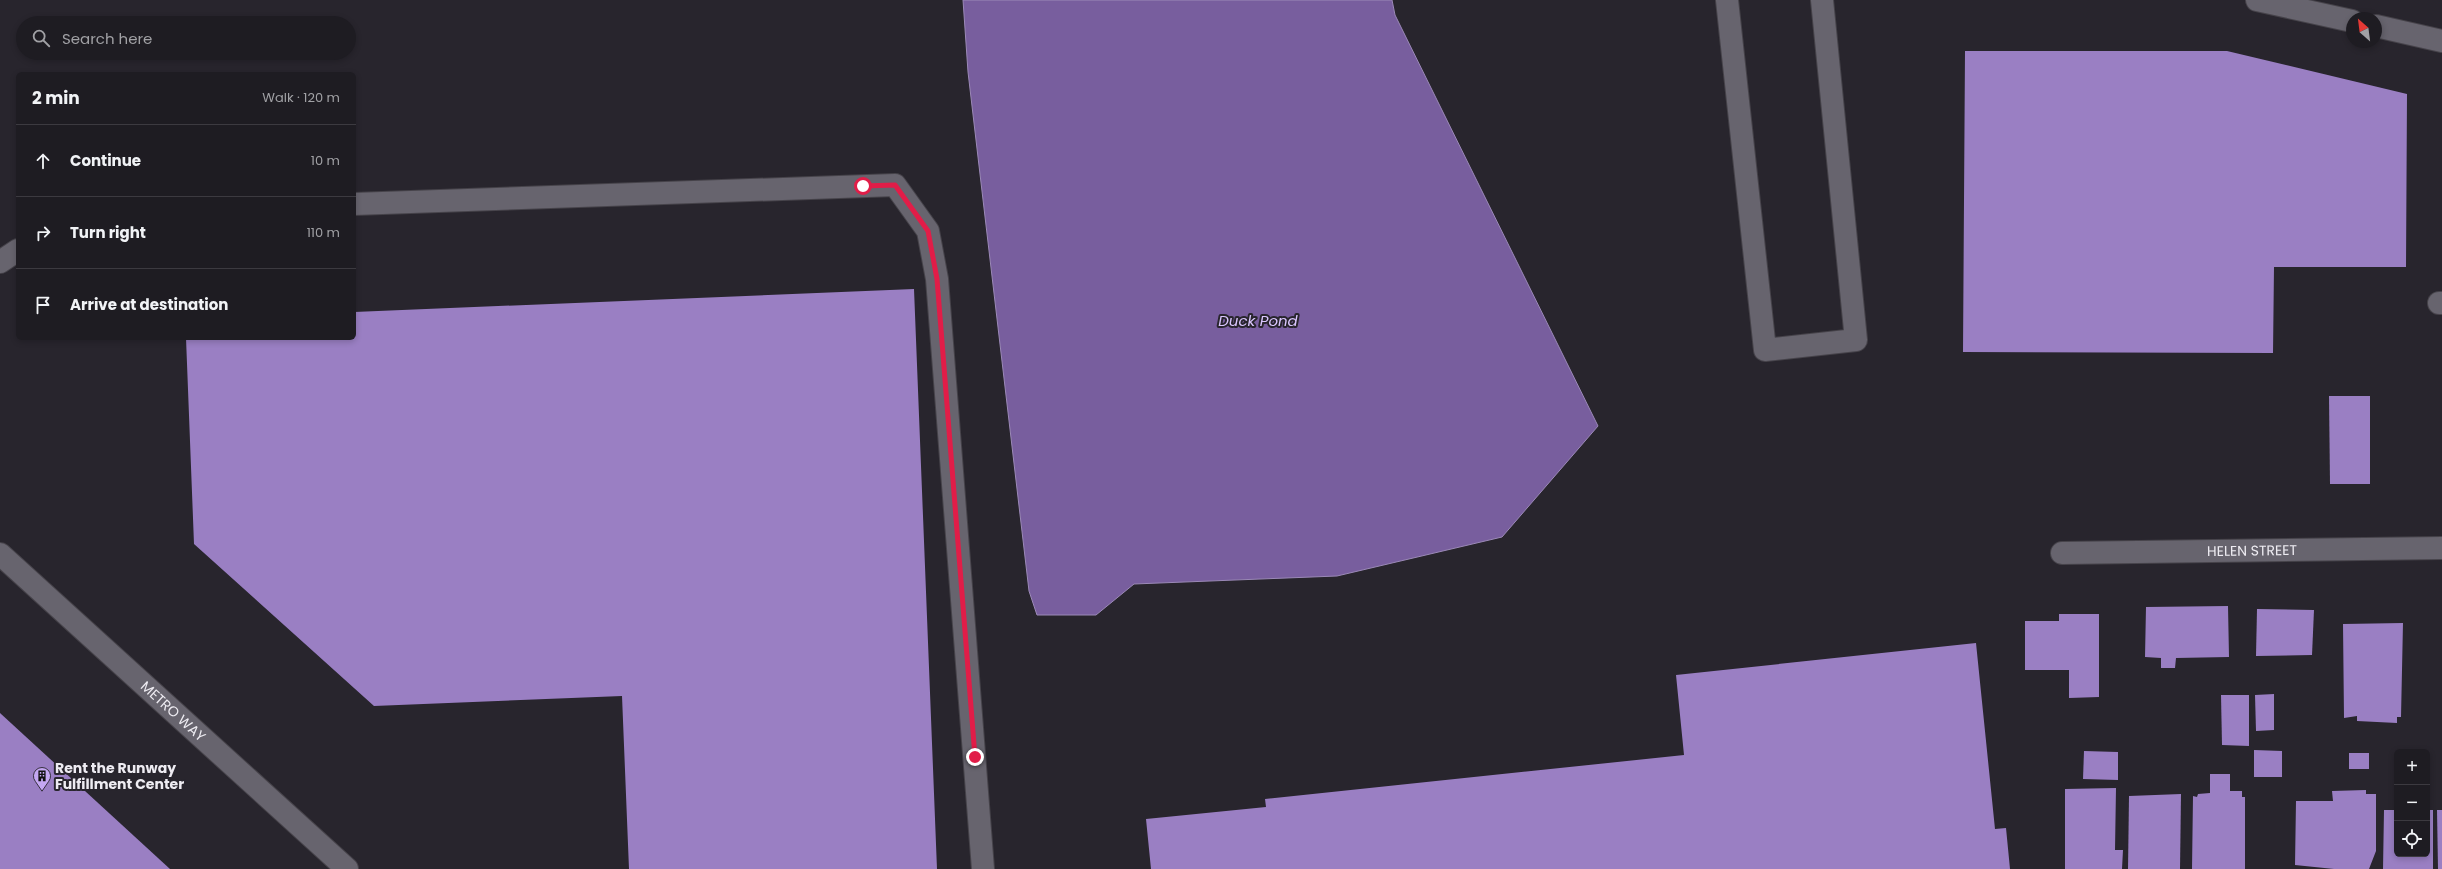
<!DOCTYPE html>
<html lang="en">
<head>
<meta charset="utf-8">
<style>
	:root { --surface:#1e1c22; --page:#2b292f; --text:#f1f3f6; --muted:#a1a1a5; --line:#3c3a40 }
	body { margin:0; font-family:Poppins,sans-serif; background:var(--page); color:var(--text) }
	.controls { position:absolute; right:12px; bottom:12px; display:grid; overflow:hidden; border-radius:6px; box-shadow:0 2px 6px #0003 }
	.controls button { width:36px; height:36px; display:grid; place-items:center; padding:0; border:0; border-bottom:1px solid var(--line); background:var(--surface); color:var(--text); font:20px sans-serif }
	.compass { position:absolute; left:2346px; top:12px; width:36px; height:36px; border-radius:50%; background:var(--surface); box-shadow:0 2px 6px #0003; rotate:332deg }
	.stop { position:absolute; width:12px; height:12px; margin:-9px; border:3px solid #e11d48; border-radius:50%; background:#fff }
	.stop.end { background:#e11d48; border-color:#fff; box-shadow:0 1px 4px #0008 }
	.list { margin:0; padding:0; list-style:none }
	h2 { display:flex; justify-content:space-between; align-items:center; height:52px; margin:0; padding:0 16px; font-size:17px }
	h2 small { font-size:13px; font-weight:400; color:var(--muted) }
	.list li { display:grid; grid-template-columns:26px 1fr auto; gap:12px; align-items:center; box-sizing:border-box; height:72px; padding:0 16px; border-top:1px solid var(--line) }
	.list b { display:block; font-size:15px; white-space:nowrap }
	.list em { font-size:13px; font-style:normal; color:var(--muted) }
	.icon { flex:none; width:22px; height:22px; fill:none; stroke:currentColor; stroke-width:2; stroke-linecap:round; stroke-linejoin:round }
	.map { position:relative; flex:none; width:2442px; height:869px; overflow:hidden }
	.search { position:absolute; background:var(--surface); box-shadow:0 2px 6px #0003; left:16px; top:16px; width:340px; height:44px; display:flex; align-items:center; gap:10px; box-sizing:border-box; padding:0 14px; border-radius:22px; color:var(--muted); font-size:15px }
	.panel { position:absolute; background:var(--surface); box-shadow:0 2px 6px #0003; left:16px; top:72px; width:340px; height:268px; border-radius:6px }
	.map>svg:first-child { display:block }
</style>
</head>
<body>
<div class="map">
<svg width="2442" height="869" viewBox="0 0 2442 869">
	<rect width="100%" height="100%" fill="#28252d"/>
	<polygon fill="#785e9e" stroke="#9b89b7" points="963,0 1392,0 1395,15 1598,426 1502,537 1337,576 1134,584 1096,615 1037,615 1029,591 968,72"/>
	<g fill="#9a7fc3">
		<polygon points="1965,51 2227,51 2407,94 2406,267 2274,267 2273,353 1963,352"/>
		<polygon points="914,289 937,869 629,869 622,696 374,706 194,544 186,338 354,338 354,312"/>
		<polygon points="2329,396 2370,396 2370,484 2330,484"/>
		<polygon points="2228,606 2229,657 2176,658 2175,668 2161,668 2161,658 2145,657 2146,607"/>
		<polygon points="2257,609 2314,610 2312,655 2256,656"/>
		<polygon points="2059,614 2099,614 2099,697 2069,698 2069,670 2025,670 2025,621 2059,621"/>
		<polygon points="2403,623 2401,717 2397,717 2397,723 2357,721 2357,716 2344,718 2343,624"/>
		<polygon points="1976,643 1995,829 2006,828 2010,869 1151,869 1146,819 1266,807 1265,799 1684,755 1676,675"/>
		<polygon points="2274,694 2274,730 2256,731 2255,695"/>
		<polygon points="2221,695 2249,695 2249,746 2222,745"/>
		<polygon points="0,713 170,869 0,869"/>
		<polygon points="2254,750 2282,751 2282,777 2254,777"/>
		<polygon points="2084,751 2118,752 2118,780 2083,779"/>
		<rect x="2349" y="753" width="20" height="16"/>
		<polygon points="2210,774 2230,774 2230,791 2242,791 2242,797 2245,797 2245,869 2192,869 2193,796 2197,797 2198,794 2210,793"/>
		<polygon points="2116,788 2115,850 2123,850 2122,869 2065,869 2065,789"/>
		<polygon points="2366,790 2366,794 2376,794 2376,851 2369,869 2334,869 2295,865 2296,801 2333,801 2332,791"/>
		<polygon points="2181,794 2180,869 2128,869 2129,796"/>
		<polygon points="2384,810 2397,810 2397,854 2427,854 2427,810 2433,810 2433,869 2383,869"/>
		<polygon points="2437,810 2442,810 2442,869 2438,869"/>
	</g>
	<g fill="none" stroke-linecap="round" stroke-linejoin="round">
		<defs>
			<g id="minor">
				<polyline points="1727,0 1765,350 1856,340 1822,0"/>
				<polyline points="2257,0 2352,21"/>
				<polyline points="2376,26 2442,41"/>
				<polyline points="354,204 895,185 928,231 937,279 983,869"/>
				<polyline points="0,262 18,250"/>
				<polyline points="2439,303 2442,303"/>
				<path id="s1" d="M 2062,553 L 2442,548"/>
				<path id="s2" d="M 0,554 L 347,869"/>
			</g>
		</defs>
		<use href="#minor" stroke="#46434a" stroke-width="24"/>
		<use href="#minor" stroke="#67646e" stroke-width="22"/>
	</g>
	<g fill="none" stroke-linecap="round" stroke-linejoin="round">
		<polyline stroke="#e11d48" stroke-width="5" points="863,186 895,185 928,231 937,279 975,757"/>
	</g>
	<defs>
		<symbol id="building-pin" viewBox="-11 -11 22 30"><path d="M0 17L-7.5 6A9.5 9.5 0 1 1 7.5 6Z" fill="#c4a7f2" stroke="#28252d"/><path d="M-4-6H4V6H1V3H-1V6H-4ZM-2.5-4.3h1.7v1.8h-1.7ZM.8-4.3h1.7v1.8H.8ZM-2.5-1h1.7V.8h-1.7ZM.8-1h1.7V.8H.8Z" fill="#111"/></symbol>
	</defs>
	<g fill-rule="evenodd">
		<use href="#building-pin" x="32" y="766" width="20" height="27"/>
	</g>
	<g text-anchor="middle" stroke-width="4" stroke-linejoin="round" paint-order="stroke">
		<g font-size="14" fill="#eeecf2" stroke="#28252d">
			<text dy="5" stroke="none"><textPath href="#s1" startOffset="190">HELEN STREET</textPath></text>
			<text dy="5" stroke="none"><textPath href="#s2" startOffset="234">METRO WAY</textPath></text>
		</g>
		<g font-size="14" font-weight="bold" fill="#eeecf2" stroke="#28252d" text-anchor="start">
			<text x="55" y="773">Rent the Runway<tspan x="55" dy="16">Fulfillment Center</tspan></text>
		</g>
		<g font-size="15" font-style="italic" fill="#dac6fe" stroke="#28252d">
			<text x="1258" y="326">Duck Pond</text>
		</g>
	</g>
</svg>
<div class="controls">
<button>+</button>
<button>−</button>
<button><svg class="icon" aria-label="locate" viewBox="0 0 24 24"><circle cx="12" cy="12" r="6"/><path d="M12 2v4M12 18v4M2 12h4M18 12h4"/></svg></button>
</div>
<svg class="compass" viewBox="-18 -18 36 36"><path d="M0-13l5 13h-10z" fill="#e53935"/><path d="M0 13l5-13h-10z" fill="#a1a1a5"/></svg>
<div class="stop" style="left:863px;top:186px"></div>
<div class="stop end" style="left:975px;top:757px"></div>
<div class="search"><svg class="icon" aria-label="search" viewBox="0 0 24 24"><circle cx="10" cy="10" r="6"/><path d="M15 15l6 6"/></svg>Search here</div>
<section class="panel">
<h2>2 min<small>Walk · 120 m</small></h2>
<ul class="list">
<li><svg class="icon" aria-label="ahead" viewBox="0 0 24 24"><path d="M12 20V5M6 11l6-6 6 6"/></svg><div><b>Continue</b></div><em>10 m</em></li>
<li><svg class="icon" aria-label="right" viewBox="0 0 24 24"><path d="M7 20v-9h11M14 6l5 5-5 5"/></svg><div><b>Turn right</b></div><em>110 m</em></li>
<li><svg class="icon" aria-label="arrive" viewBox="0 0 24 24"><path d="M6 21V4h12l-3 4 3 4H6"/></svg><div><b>Arrive at destination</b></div></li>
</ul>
</section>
</div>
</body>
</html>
